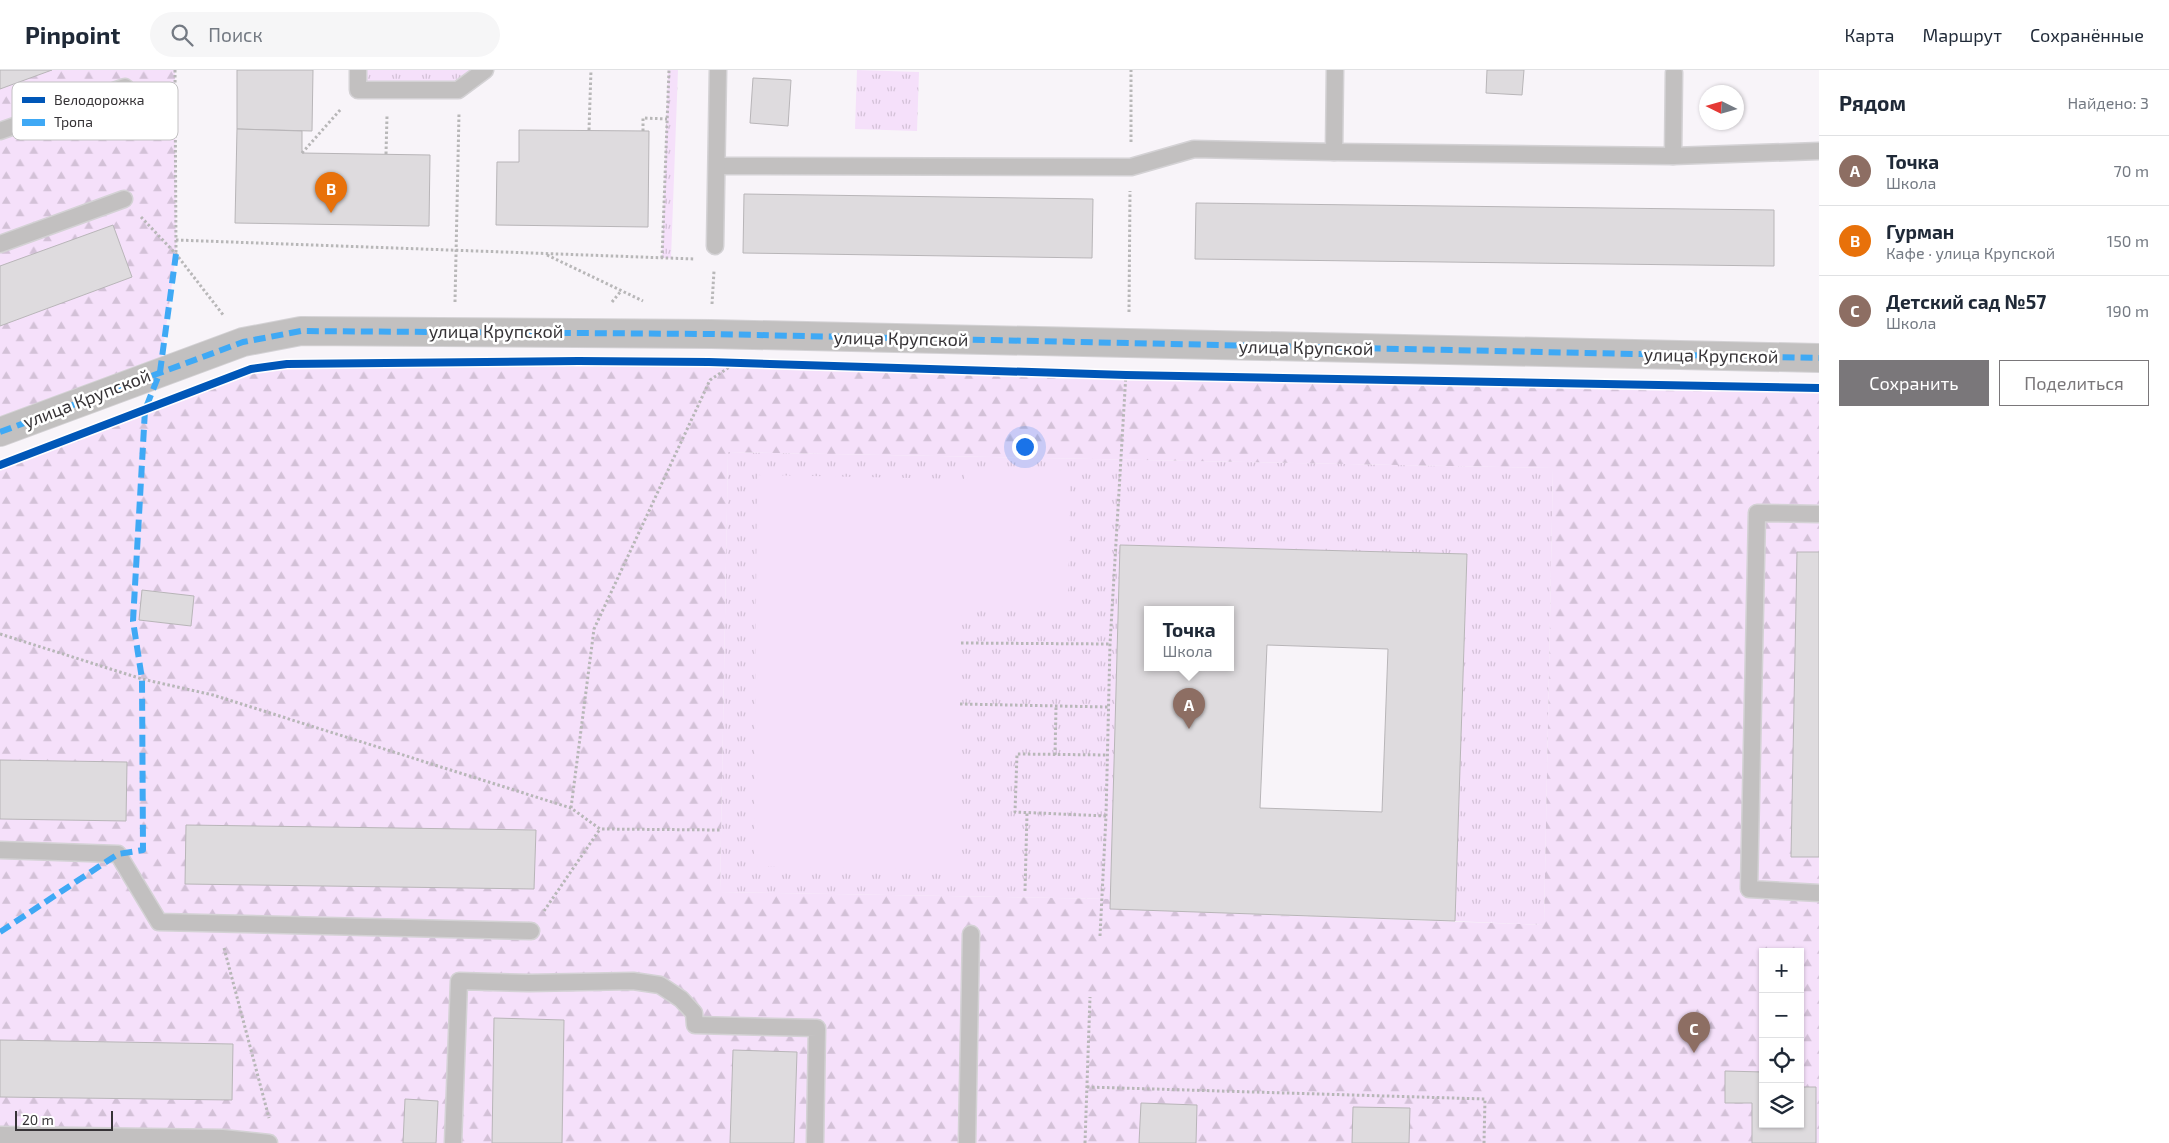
<!DOCTYPE html>
<html lang="ru">
<head>
<meta charset="utf-8">
<style>
	:root { --surface:#fff; --page:#f6f6f7; --text:#1f2937; --muted:#747a83; --line:#e0e1e3; --accent:#7a777a }
	body { margin:0; font-family:"Exo 2",sans-serif; background:var(--page); color:var(--text) }
	.controls { position:absolute; right:15px; bottom:15px; display:grid; overflow:hidden; border-radius:0px; box-shadow:0 1px 4px #0004 }
	.controls button { width:45px; height:45px; display:grid; place-items:center; padding:0; border:0; border-bottom:1px solid var(--line); background:var(--surface); color:var(--text); font:25px sans-serif }
	.compass { position:absolute; left:1699px; top:15px; width:45px; height:45px; border-radius:50%; background:var(--surface); box-shadow:0 1px 4px #0004; rotate:275deg }
	.scale { position:absolute; left:15px; bottom:12px; width:98px; box-sizing:border-box; padding-left:5px; border:2px solid #363336; border-top:0; font-size:14px; line-height:18px; white-space:nowrap; color:#363336; -webkit-text-stroke:4px #fff; paint-order:stroke }
	.you { position:absolute; left:1024px; top:376px; width:18px; height:18px; margin:-12px; border:4px solid #fff; border-radius:50%; background:#1a73e8; box-shadow:0 0 0 8px #1a73e833 }
	.badge { display:grid; place-items:center; width:32px; height:32px; border-radius:50%; background:var(--accent); color:#fff; font-size:16px; font-weight:700 }
	.pin { position:absolute; translate:-50% -41px; filter:drop-shadow(0 1px 2px #0008) }
	.pin::after { content:''; position:absolute; top:26px; width:18px; height:15px; background:inherit; clip-path:polygon(0 0,100% 0,50% 100%) }
	.popup { position:absolute; left:1144px; top:536px; width:90px; height:65px; box-sizing:border-box; display:grid; place-content:center; border-radius:0px; background:var(--surface); filter:drop-shadow(0 1px 4px #0005); font-size:16px; white-space:nowrap; color:var(--muted) }
	.popup b { font-size:19px; color:var(--text) }
	.popup::after { content:''; position:absolute; left:50%; top:100%; margin-left:-10px; border:10px solid transparent; border-top-color:var(--surface) }
	.list { margin:0; padding:0; list-style:none }
	h2 { display:flex; justify-content:space-between; align-items:center; height:65px; margin:0; padding:0 20px; font-size:21px }
	h2 small { font-size:16px; font-weight:400; color:var(--muted) }
	.list li { display:grid; grid-template-columns:32px 1fr auto; gap:15px; align-items:center; box-sizing:border-box; height:70px; padding:0 20px; border-top:1px solid var(--line) }
	.list b { display:block; font-size:19px; white-space:nowrap }
	.list p { margin:0; font-size:16px; white-space:nowrap; color:var(--muted) }
	.list em { font-size:16px; font-style:normal; color:var(--muted) }
	.actions { display:flex; gap:10px; padding:15px 20px }
	.actions a { flex:1; padding:11px 0; border:1px solid var(--accent); border-radius:0px; text-align:center; font-size:18px; color:var(--accent) }
	.actions .main { background:var(--accent); color:#fff }
	.icon { flex:none; width:28px; height:28px; fill:none; stroke:currentColor; stroke-width:2; stroke-linecap:round; stroke-linejoin:round }
	.map { position:relative; flex:none; width:1819px; height:1073px; overflow:hidden }
	header { display:flex; align-items:center; gap:30px; box-sizing:border-box; height:70px; padding:0 25px; background:var(--surface); border-bottom:1px solid var(--line) }
	header strong { font-size:24px }
	nav { display:flex; gap:28px; margin-inline-start:auto; font-size:18px }
	.search { width:350px; height:45px; background:var(--page); display:flex; align-items:center; gap:12px; box-sizing:border-box; padding:0 18px; border-radius:28px; color:var(--muted); font-size:19px }
	main { display:flex }
	aside { flex:1; background:var(--surface) }
	.map>svg:first-child { display:block }
</style>
</head>
<body>
<header>
<strong>Pinpoint</strong>
<div class="search"><svg class="icon" aria-label="search" viewBox="0 0 24 24"><circle cx="10" cy="10" r="6"/><path d="M15 15l6 6"/></svg>Поиск</div>
<nav><a>Карта</a><a>Маршрут</a><a>Сохранённые</a></nav>
</header>
<main>
<div class="map">
<svg width="1819" height="1073" viewBox="0 0 1819 1073">
	<defs>
		<pattern id="grass-tufts" width="24" height="20" patternUnits="userSpaceOnUse" patternTransform="scale(1.25)"><rect width="24" height="20" fill="#f5e0fa"/><path d="M3 7l-1-3M5 7V3M7 7l1-3M15 17l-1-3M17 17v-4M19 17l1-3" fill="none" stroke="#d3c1d7"/></pattern>
		<pattern id="forest-firs" width="22" height="20" patternUnits="userSpaceOnUse" patternTransform="scale(1.25)"><rect width="22" height="20" fill="#f5e0fa"/><path d="M5 1l3.5 6h-7zM16 11l3.5 6h-7z" fill="#d3c1d7"/></pattern>
	</defs>
	<rect width="100%" height="100%" fill="#f8f4f9"/>
	<g fill="url(#grass-tufts)">
		<polygon points="358,0 485,0 458,20 358,20"/>
		<polygon points="668,0 678,0 671,188 662,188"/>
		<polygon points="857,0 919,2 917,61 855,59"/>
		<polygon points="728,382 1553,398 1544,855 1455,851 1467,484 1120,475 1110,829 720,822"/>
	</g>
	<g fill="url(#forest-firs)" fill-rule="evenodd">
		<polygon points="0,0 175,0 176,184 160,302 0,365"/>
		<path d="M 709,292 L 1819,318 L 1819,1073 L 0,1073 L 0,395 L 251,299 ZM 728,382 L 1553,398 L 1544,855 L 1110,839 L 1110,829 L 720,822 ZM 1763,882 L 1800,882 L 1800,1054 L 1763,1054 Z"/>
	</g>
	<polygon fill="#f5e0fa" points="965,400 1070,401 1068,537 962,536 957,800 754,796 757,405 964,409"/>
	<g fill="#dedbde" stroke="#b8b5b8" fill-rule="evenodd">
		<polygon points="0,0 52,0 0,19"/>
		<polygon points="237,0 313,0 312,61 237,59"/>
		<polygon points="1487,0 1524,0 1522,25 1486,23"/>
		<polygon points="753,8 791,10 788,56 750,53"/>
		<polygon points="237,59 302,61 302,83 430,85 429,156 235,153"/>
		<polygon points="519,60 649,61 648,157 496,155 497,92 519,92"/>
		<polygon points="744,124 1093,129 1092,188 743,183"/>
		<polygon points="1196,133 1774,140 1774,196 1195,189"/>
		<polygon points="113,155 132,207 0,256 0,196"/>
		<path d="M 1120,475 L 1467,484 L 1455,851 L 1110,839 ZM 1148,540 L 1230,540 L 1230,598 L 1148,598 ZM 1267,575 L 1388,579 L 1382,742 L 1260,738 Z"/>
		<polygon points="1797,482 1819,482 1819,787 1791,787"/>
		<polygon points="142,520 194,526 191,556 139,550"/>
		<polygon points="0,690 127,692 126,751 0,749"/>
		<polygon points="186,755 536,760 534,819 185,814"/>
		<polygon points="494,948 564,950 562,1073 492,1073"/>
		<polygon points="0,970 233,974 232,1030 0,1027"/>
		<polygon points="733,980 797,982 794,1073 730,1073"/>
		<polygon points="1725,1001 1763,1002 1763,1054 1800,1054 1800,1017 1816,1017 1816,1073 1752,1073 1752,1033 1725,1033"/>
		<polygon points="405,1029 438,1031 436,1073 403,1073"/>
		<polygon points="1141,1033 1197,1035 1196,1073 1139,1073"/>
		<polygon points="1353,1037 1410,1038 1409,1073 1352,1073"/>
	</g>
	<g fill="none" stroke-linecap="round" stroke-linejoin="round">
		<defs>
			<g id="lane">
				<polyline points="358,0 358,20 458,20 485,0"/>
				<polyline points="0,61 125,17"/>
				<polyline points="1334,82 1335,0"/>
				<polyline points="1673,86 1674,3"/>
				<polyline points="717,96 1131,97 1194,79 1334,82 1673,86 1819,81"/>
				<polyline points="0,174 124,129"/>
				<polyline points="715,176 718,0"/>
				<polyline points="1819,444 1757,443 1749,819 1819,823"/>
				<polyline points="0,780 118,784 159,852 531,861"/>
				<polyline points="0,1065 222,1068 269,1073"/>
				<polyline points="453,1073 459,911 529,913 633,911 660,915 681,929 694,943 695,955 817,958 815,1073"/>
				<polyline points="967,1073 971,864"/>
			</g>
			<polyline id="street" points="0,362 243,272 301,261 711,264 1819,288"/>
		</defs>
		<use href="#lane" stroke="#d4d2d5" stroke-width="19"/>
		<use href="#street" stroke="#d4d2d5" stroke-width="30"/>
		<g stroke="#b8b7b8" stroke-width="3" stroke-dasharray="2.5 2.5" stroke-linecap="butt">
			<polyline points="175,0 176,184"/>
			<polyline points="589,60 591,0"/>
			<polyline points="643,61 643,48 667,49"/>
			<polyline points="1131,72 1131,0"/>
			<polyline points="302,83 341,39"/>
			<polyline points="386,84 387,46"/>
			<polyline points="141,147 176,184 224,246"/>
			<polyline points="176,170 695,189"/>
			<polyline points="547,185 643,231"/>
			<polyline points="662,188 669,0"/>
			<polyline points="455,232 459,43"/>
			<polyline points="612,232 621,221"/>
			<polyline points="712,234 714,201"/>
			<polyline points="1129,242 1130,121"/>
			<polyline points="0,564 142,609 213,625 571,738 600,759 721,760"/>
			<polyline points="961,573 1110,574"/>
			<polyline points="960,634 1108,637"/>
			<polyline points="1055,685 1056,637"/>
			<polyline points="571,738 594,559 710,310 731,296"/>
			<polyline points="1106,746 1015,742 1017,684 1107,685"/>
			<polyline points="1025,821 1027,743"/>
			<polyline points="544,841 600,759"/>
			<polyline points="1100,866 1106,746 1110,574 1126,303"/>
			<polyline points="224,878 269,1048"/>
			<polyline points="1087,1017 1485,1029 1484,1073"/>
			<polyline points="1085,1073 1090,927"/>
		</g>
		<use href="#lane" stroke="#c2c0c0" stroke-width="16"/>
		<use href="#street" stroke="#c2c0c0" stroke-width="28"/>
		<g stroke="#3fa9f5" stroke-width="6" stroke-dasharray="12 6" stroke-linecap="butt">
			<polyline points="0,362 243,272 301,261 711,264 1819,288"/>
			<polyline points="0,862 118,784 143,780 142,609 133,551 145,340 160,302 176,184"/>
		</g>
		<defs>
			<polyline id="cycleway" points="0,395 251,299 287,294 578,291 709,292 1126,305 1819,318"/>
		</defs>
		<use href="#cycleway" stroke="#fff" stroke-width="11"/>
		<use href="#cycleway" stroke="#0057b8" stroke-width="8"/>
	</g>
	<g text-anchor="middle" stroke-width="5" stroke-linejoin="round" paint-order="stroke">
		<g font-size="18" fill="#363336" stroke="#fff">
			<text x="496" y="268">улица Крупской</text>
			<text transform="translate(901 269) rotate(1)" y="6">улица Крупской</text>
			<text transform="translate(1306 278) rotate(1)" y="6">улица Крупской</text>
			<text transform="translate(1711 286) rotate(1)" y="6">улица Крупской</text>
			<text transform="translate(87 329) rotate(-21)" y="6">улица Крупской</text>
		</g>
	</g>
	<rect x="12" y="12" width="166" height="58" rx="8" fill="#fff" stroke="#c3c2c3" stroke-width="1"/>
	<rect x="22" y="27" width="23" height="6" fill="#0057b8"/>
	<rect x="22" y="49" width="23" height="7" fill="#3fa9f5"/>
	<g font-size="14" fill="#363336">
		<text x="54" y="35">Велодорожка</text>
		<text x="54" y="57">Тропа</text>
	</g>
</svg>
<div class="controls">
<button>+</button>
<button>−</button>
<button><svg class="icon" aria-label="locate" viewBox="0 0 24 24"><circle cx="12" cy="12" r="6"/><path d="M12 2v4M12 18v4M2 12h4M18 12h4"/></svg></button>
<button><svg class="icon" aria-label="layers" viewBox="0 0 24 24"><path d="M12 4l9 5-9 5-9-5zM3 14l9 5 9-5"/></svg></button>
</div>
<svg class="compass" viewBox="-18 -18 36 36"><path d="M0-13l5 13h-10z" fill="#e53935"/><path d="M0 13l5-13h-10z" fill="#747a83"/></svg>
<div class="scale">20 m</div>
<div class="you"></div>
<div class="pin badge" style="left:1189px;top:659px;background:#8d6e63">A</div>
<div class="popup"><b>Точка</b>Школа</div>
<div class="pin badge" style="left:331px;top:143px;background:#e8710a">B</div>
<div class="pin badge" style="left:1694px;top:983px;background:#8d6e63">C</div>
</div>
<aside>
<h2>Рядом<small>Найдено: 3</small></h2>
<ul class="list">
<li><span class="badge" style="background:#8d6e63">A</span><div><b>Точка</b><p>Школа</p></div><em>70 m</em></li>
<li><span class="badge" style="background:#e8710a">B</span><div><b>Гурман</b><p>Кафе · улица Крупской</p></div><em>150 m</em></li>
<li><span class="badge" style="background:#8d6e63">C</span><div><b>Детский сад №57</b><p>Школа</p></div><em>190 m</em></li>
</ul>
<div class="actions"><a class="main">Сохранить</a><a>Поделиться</a></div>
</aside>
</main>
</body>
</html>
